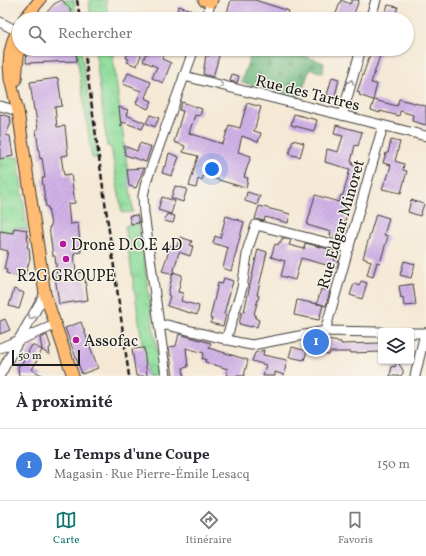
<!DOCTYPE html>
<html lang="fr">
<head>
<meta charset="utf-8">
<style>
	:root { --surface:#fff; --page:#f7f7f7; --text:#2b2b33; --muted:#7c7c81; --line:#e1e1e2; --accent:#0f766e }
	body { margin:0; font-family:Vollkorn,serif; background:var(--page); color:var(--text) }
	.controls { position:absolute; right:12px; bottom:12px; display:grid; overflow:hidden; border-radius:4px; box-shadow:0 1px 3px #0004 }
	.controls button { width:36px; height:36px; display:grid; place-items:center; padding:0; border:0; border-bottom:1px solid var(--line); background:var(--surface); color:var(--text); font:20px sans-serif }
	.scale { position:absolute; left:12px; bottom:10px; width:68px; box-sizing:border-box; padding-left:4px; border:2px solid #1c1c1c; border-top:0; font-size:11px; line-height:14px; white-space:nowrap; color:#1c1c1c; -webkit-text-stroke:3px #f7f3e8; paint-order:stroke }
	.you { position:absolute; left:212px; top:169px; width:14px; height:14px; margin:-10px; border:3px solid #fff; border-radius:50%; background:#1a73e8; box-shadow:0 0 0 6px #1a73e833 }
	.badge { display:grid; place-items:center; width:26px; height:26px; border-radius:50%; background:var(--accent); color:#fff; font-size:13px; font-weight:700 }
	.pin { position:absolute; translate:-50% -50%; border:2px solid #fff; box-shadow:0 1px 4px #0006 }
	.list { margin:0; padding:0; list-style:none }
	h2 { display:flex; justify-content:space-between; align-items:center; height:52px; margin:0; padding:0 16px; font-size:17px }
	h2 small { font-size:13px; font-weight:400; color:var(--muted) }
	.list li { display:grid; grid-template-columns:26px 1fr auto; gap:12px; align-items:center; box-sizing:border-box; height:72px; padding:0 16px; border-top:1px solid var(--line) }
	.list b { display:block; font-size:15px; white-space:nowrap }
	.list p { margin:0; font-size:13px; white-space:nowrap; color:var(--muted) }
	.list em { font-size:13px; font-style:normal; color:var(--muted) }
	.icon { flex:none; width:22px; height:22px; fill:none; stroke:currentColor; stroke-width:2; stroke-linecap:round; stroke-linejoin:round }
	.map { position:relative; flex:none; width:426px; height:376px; overflow:hidden }
	.search { position:absolute; background:var(--surface); box-shadow:0 1px 3px #0004; left:12px; right:12px; top:12px; height:44px; display:flex; align-items:center; gap:10px; box-sizing:border-box; padding:0 14px; border-radius:22px; color:var(--muted); font-size:15px }
	.sheet { height:124px; background:var(--surface) }
	nav { display:flex; justify-content:space-around; align-items:center; box-sizing:border-box; height:56px; border-top:1px solid var(--line); background:var(--surface); font-size:11px; color:var(--muted) }
	nav a { display:grid; justify-items:center; gap:2px }
	nav .on { color:var(--accent) }
	.map>svg:first-child { display:block }
</style>
</head>
<body>
<div class="map">
<svg width="426" height="376" viewBox="0 0 426 376">
	<defs>
		<pattern id="grass-tufts" width="24" height="20" patternUnits="userSpaceOnUse"><rect width="24" height="20" fill="#8fdd9c"/><path d="M3 7l-1-3M5 7V3M7 7l1-3M15 17l-1-3M17 17v-4M19 17l1-3" fill="none" stroke="#7bbd86"/></pattern>
		<pattern id="forest-firs" width="22" height="20" patternUnits="userSpaceOnUse"><rect width="22" height="20" fill="#73bc84"/><path d="M5 1l3.5 6h-7zM16 11l3.5 6h-7z" fill="#5e986b"/></pattern>
		<pattern id="park-crowns" width="20" height="18" patternUnits="userSpaceOnUse"><rect width="20" height="18" fill="#8fdd9c"/><path d="M2 6a3 3 0 1 1 6 0M12 15a3 3 0 1 1 6 0" fill="none" stroke="#7bbd86"/></pattern>
		<pattern id="building-hatch" width="6" height="6" patternUnits="userSpaceOnUse"><rect width="6" height="6" fill="#d1b2e8"/><path d="M-1 1l2-2M0 6l6-6M5 7l2-2" fill="none" stroke="#b398c6"/></pattern>
	</defs>
	<rect width="100%" height="100%" fill="#f7f3e8"/>
	<filter id="ink" filterUnits="userSpaceOnUse"><feTurbulence type="fractalNoise" baseFrequency=".025" numOctaves="2"/><feDisplacementMap in="SourceGraphic" scale="8" xChannelSelector="R" yChannelSelector="G"/><feConvolveMatrix kernelMatrix="1 2 1 2 8 2 1 2 1" color-interpolation-filters="sRGB"/></filter>
	<filter id="wash" filterUnits="userSpaceOnUse"><feTurbulence type="fractalNoise" baseFrequency=".012" numOctaves="4" result="noise"/><feDisplacementMap in="SourceGraphic" scale="16" xChannelSelector="R" yChannelSelector="G"/><feGaussianBlur stdDeviation="0.9" result="paint"/><feColorMatrix in="noise" values="0 0 0 0 0 0 0 0 0 0 0 0 0 0 0 0 0 1.4 0 .05"/><feComposite in="paint" operator="in"/></filter>
	<g filter="url(#wash)">
		<rect width="100%" height="100%" fill="#f5e9d6"/>
		<g fill="url(#grass-tufts)" stroke="#567c5c">
			<polygon points="62,0 74,0 76,19 72,19 70,8"/>
			<polygon points="89,0 106,0 108,19 91,19"/>
			<polygon points="76,49 81,49 98,158 92,158"/>
			<polygon points="95,49 112,49 133,212 122,213 111,147 107,146"/>
			<polygon points="139,223 160,376 147,376 125,226"/>
		</g>
		<polygon fill="url(#forest-firs)" stroke="#486c50" points="253,49 285,49 324,63 323,73 310,69 299,98 241,82"/>
		<polygon fill="url(#park-crowns)" stroke="#567c5c" points="9,155 10,158 18,157 27,230 14,228 13,233 0,231 0,159"/>
		<g id="blocks">
			<g fill="url(#building-hatch)">
				<polygon points="62,0 70,8 72,19 41,19 54,4"/>
				<polygon points="231,0 255,0 289,11 286,19 265,19 262,14 254,16 242,13 240,19 225,19"/>
				<polygon points="341,0 350,4 352,0 359,0 352,19 334,19"/>
				<polygon points="388,5 398,7 394,19 383,19"/>
				<polygon points="179,6 191,10 187,19 174,19"/>
				<polygon points="27,49 76,49 77,61 26,63"/>
				<polygon points="150,49 166,49 162,59 171,63 163,83 152,78 157,67 143,61 146,53 148,54"/>
				<polygon points="211,49 221,49 213,77 203,74 206,55 209,56"/>
				<polygon points="372,49 382,49 371,83 377,84 373,100 359,95 360,93 357,92"/>
				<polygon points="129,50 141,55 137,66 127,62 129,59 126,58"/>
				<polygon points="128,73 151,82 145,98 152,101 148,109 136,103 141,91 123,84"/>
				<polygon points="232,74 239,76 237,83 230,81"/>
				<polygon points="332,77 339,79 335,97 327,95"/>
				<polygon points="58,78 62,106 55,107 57,127 65,126 68,155 61,156 64,175 71,174 75,203 68,204 70,224 78,223 81,252 74,253 76,273 84,272 88,300 59,304 55,276 57,275 55,256 53,256 49,227 51,226 48,207 46,207 42,178 45,178 42,158 40,159 36,130 38,129 35,110 34,110 30,82"/>
				<polygon points="399,99 426,106 426,125 412,121 413,115 400,111 399,116 380,111 380,113 371,110 374,100 397,106"/>
				<polygon points="182,102 202,109 200,116 195,115 189,133 223,144 229,125 240,128 247,103 261,107 254,131 261,133 258,142 242,136 238,152 251,156 244,177 248,178 246,188 205,176 203,176 202,180 198,179 196,188 189,186 198,156 183,152 185,146 174,142 183,111 179,110"/>
				<polygon points="119,107 128,110 126,115 145,123 142,129 123,122 121,127"/>
				<polygon points="0,114 10,117 11,123 6,135 10,136 13,156 0,159"/>
				<polygon points="294,114 317,120 314,131 291,125"/>
				<polygon points="150,115 159,118 155,127 146,123"/>
				<polygon points="336,125 362,132 358,146 355,145 351,162 353,162 352,165 359,167 356,176 359,177 353,198 351,197 341,238 330,235 331,232 307,225 315,195 339,202 341,195 343,195 350,169 325,162 327,149 338,152 343,136 334,134"/>
				<polygon points="293,140 304,143 300,157 289,154"/>
				<polygon points="391,140 400,142 395,161 404,164 403,170 407,171 401,193 382,189 386,179 387,179 391,165 383,163 386,153 388,153"/>
				<polygon points="140,143 151,147 146,162 125,155 124,146 137,151"/>
				<polygon points="169,153 179,157 172,176 162,173 164,166 166,166"/>
				<polygon points="144,168 136,188 129,186 127,169"/>
				<polygon points="175,186 187,189 183,202 171,198"/>
				<polygon points="247,192 260,196 257,205 245,201"/>
				<polygon points="162,197 175,201 171,214 158,210"/>
				<polygon points="411,200 424,204 420,216 408,212"/>
				<polygon points="259,206 290,214 288,223 265,217 264,221 255,219"/>
				<polygon points="167,214 175,216 173,223 164,221"/>
				<polygon points="376,214 389,218 384,235 388,236 380,263 377,262 373,277 367,275 371,261 363,258"/>
				<polygon points="137,215 139,223 131,224 129,216"/>
				<polygon points="226,216 244,222 231,271 223,268 228,248 213,243 215,236 220,238"/>
				<polygon points="14,228 27,230 26,234 27,234 28,242 27,247 29,248 30,259 25,275 20,274 19,277 6,273 7,270 4,269 8,251 0,249 0,231 13,233"/>
				<polygon points="180,237 192,241 190,245 193,246 190,256 179,252 173,274 162,271 171,245 177,247"/>
				<polygon points="282,238 291,240 289,245 304,249 305,243 336,251 334,260 339,261 337,268 301,258 295,280 281,276 285,261 271,257 275,244 278,245 279,242 281,242"/>
				<polygon points="258,249 267,252 257,295 259,296 254,314 256,315 255,318 259,320 257,327 252,326 252,327 239,324 242,311 244,312"/>
				<polygon points="404,261 415,264 411,278 400,275"/>
				<polygon points="173,272 182,275 178,292 183,293 181,301 199,306 197,315 167,306 170,296 168,295"/>
				<polygon points="224,278 233,281 224,314 226,315 223,326 210,323 212,319 210,318 218,283 222,284"/>
				<polygon points="361,281 367,283 362,299 350,295 354,284 359,286"/>
				<polygon points="413,284 416,305 404,306 403,297 401,298 399,286"/>
				<polygon points="14,289 24,293 19,309 9,306"/>
				<polygon points="321,289 330,291 326,306 317,303"/>
				<polygon points="297,300 323,305 319,320 294,315"/>
				<polygon points="5,319 10,330 0,334 0,321"/>
				<polygon points="81,322 98,368 82,374 65,328"/>
				<polygon points="179,334 211,343 209,348 248,360 244,376 226,376 228,369 205,362 206,359 202,359 204,353 186,348 188,367 183,368 184,376 173,376 169,347 176,346"/>
				<polygon points="47,335 51,347 49,348 50,355 42,350 32,370 44,376 19,376 18,367 19,365 22,364 32,345 42,350 40,338"/>
				<polygon points="316,339 341,342 341,344 381,343 381,352 351,353 351,352 330,352 329,355 305,350 307,341"/>
				<polygon points="292,347 307,351 304,360 289,357"/>
				<polygon points="144,348 147,376 136,376 132,349"/>
				<polygon points="264,350 263,355 287,360 284,375 275,372 275,376 263,376 266,365 252,361 255,353"/>
				<polygon points="396,361 397,361 403,370 403,373 401,376 390,376 392,366 395,367"/>
			</g>
		</g>
	</g>
	<g filter="url(#ink)">
		<use href="#blocks" fill-opacity="0" stroke="#3d3b38" stroke-width="1"/>
		<g fill="none" stroke-linecap="round" stroke-linejoin="round">
			<defs>
				<g id="minor">
					<polyline points="205,19 211,2"/>
					<polyline points="370,19 376,0"/>
					<polyline points="0,22 17,31 17,36"/>
					<polyline points="184,76 426,136"/>
					<polyline points="0,106 18,111"/>
					<polyline points="342,115 361,49"/>
					<polyline points="159,326 167,325 241,343 252,345 325,331 381,332"/>
					<polyline points="325,331 383,126"/>
					<polyline points="411,333 426,333"/>
					<polyline points="226,340 242,288 248,248 256,225 349,248"/>
					<polyline points="0,348 55,325"/>
					<polyline points="0,375 18,341 45,294"/>
					<polyline points="166,376 144,213 143,196 146,182 194,49"/>
					<polyline points="415,376 425,333"/>
				</g>
				<g id="major">
					<polyline points="204,0 211,2 212,0"/>
					<polyline points="24,19 40,0"/>
					<polyline points="19,27 13,40 10,52 9,64 10,79 18,111 45,294 73,376"/>
					<polyline points="16,80 18,57 20,49"/>
				</g>
			</defs>
			<use href="#minor" stroke="#3d3b38" stroke-width="11"/>
			<use href="#major" stroke="#3d3b38" stroke-width="13"/>
			<use href="#minor" stroke="#fff" stroke-width="9"/>
			<use href="#major" stroke="#ffbb71" stroke-width="11"/>
			<g stroke="#1c1c1c" stroke-width="2.5" stroke-dasharray="6 3" stroke-linecap="butt">
				<polyline points="77,0 80,19"/>
				<polyline points="84,49 129,376"/>
			</g>
		</g>
		<defs><path id="oneway-chevron" d="M-2-3.5L2.5 0L-2 3.5" fill="none" stroke-width="1.6" stroke-linecap="round" stroke-linejoin="round"/></defs>
		<g stroke="#999">
			<use href="#oneway-chevron" transform="translate(351 82) rotate(-73)"/>
			<use href="#oneway-chevron" transform="translate(221 85) rotate(14)"/>
			<use href="#oneway-chevron" transform="translate(31 317) rotate(119)"/>
		</g>
	</g>
	<g fill="#b5179e" stroke="#f7f3e8" stroke-width="1.5">
		<circle cx="63" cy="244" r="4"/>
		<circle cx="66" cy="259" r="4"/>
		<circle cx="76" cy="340" r="4"/>
	</g>
	<g text-anchor="middle" stroke-width="3" stroke-linejoin="round" paint-order="stroke">
		<g font-size="16" fill="#1c1c1c" stroke="#f7f3e8">
			<text transform="translate(308 92) rotate(14)" y="6">Rue des Tartres</text>
			<text transform="translate(340 224) rotate(-74)" y="6">Rue Edgar Minoret</text>
		</g>
		<g font-size="16" fill="#1c1c1c" stroke="#f7f3e8" text-anchor="start">
			<text x="71" y="250">Drone D.O.E 4D</text>
			<text x="66" y="281" text-anchor="middle">R2G GROUPE</text>
			<text x="84" y="346">Assofac</text>
		</g>
	</g>
</svg>
<div class="controls">
<button><svg class="icon" aria-label="layers" viewBox="0 0 24 24"><path d="M12 4l9 5-9 5-9-5zM3 14l9 5 9-5"/></svg></button>
</div>
<div class="scale">50 m</div>
<div class="you"></div>
<div class="pin badge" style="left:316px;top:342px;background:#3f7fe0">1</div>
<div class="search"><svg class="icon" aria-label="search" viewBox="0 0 24 24"><circle cx="10" cy="10" r="6"/><path d="M15 15l6 6"/></svg>Rechercher</div>
</div>
<section class="sheet">
<h2>À proximité<small></small></h2>
<ul class="list">
<li><span class="badge" style="background:#3f7fe0">1</span><div><b>Le Temps d'une Coupe</b><p>Magasin · Rue Pierre-Émile Lesacq</p></div><em>150 m</em></li>
</ul>
</section>
<nav>
<a class="on"><svg class="icon" aria-label="map" viewBox="0 0 24 24"><path d="M3 6l6-2 6 2 6-2v14l-6 2-6-2-6 2zM9 4v14M15 6v14"/></svg>Carte</a>
<a><svg class="icon" aria-label="directions" viewBox="0 0 24 24"><path d="M12 3l9 9-9 9-9-9zM9 14v-3h6M13 9l2 2-2 2"/></svg>Itinéraire</a>
<a><svg class="icon" aria-label="saved" viewBox="0 0 24 24"><path d="M7 4h10v16l-5-4-5 4z"/></svg>Favoris</a>
</nav>
</body>
</html>
